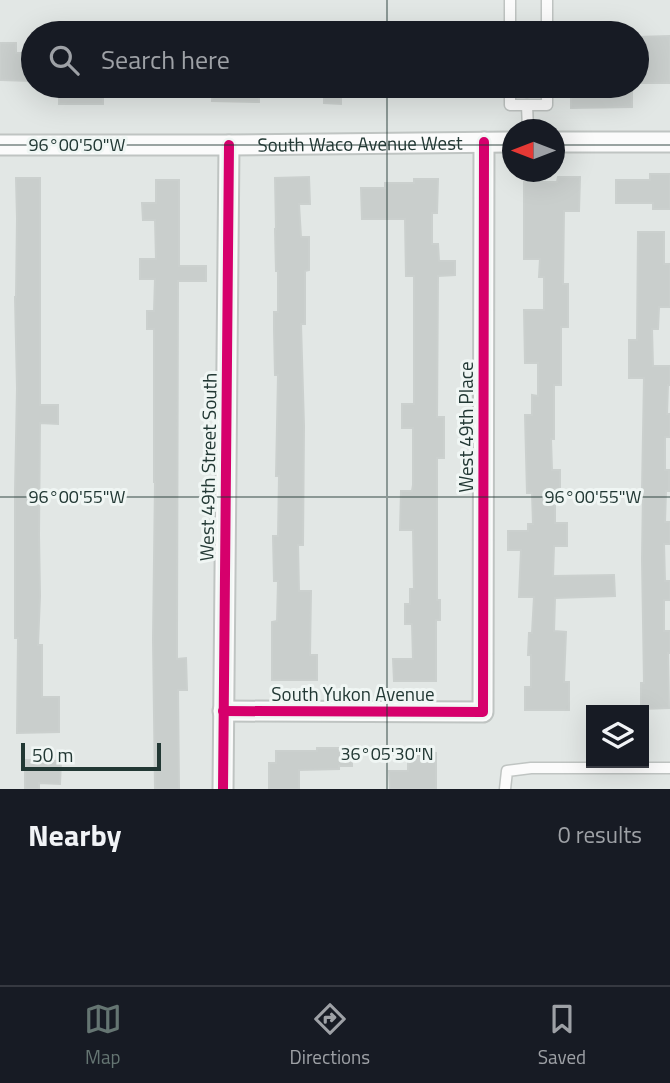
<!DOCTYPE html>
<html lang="en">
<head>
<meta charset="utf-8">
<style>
	:root { --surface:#171b24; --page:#242831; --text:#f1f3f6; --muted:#9ea1a6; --line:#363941; --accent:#657572 }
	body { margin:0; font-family:"Titillium Web",sans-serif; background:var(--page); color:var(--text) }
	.controls { position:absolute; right:21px; bottom:21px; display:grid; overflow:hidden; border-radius:0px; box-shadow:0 7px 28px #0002 }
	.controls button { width:63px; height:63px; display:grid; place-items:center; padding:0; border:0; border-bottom:2px solid var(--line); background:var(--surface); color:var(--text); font:35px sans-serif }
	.compass { position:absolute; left:502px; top:119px; width:63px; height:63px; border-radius:50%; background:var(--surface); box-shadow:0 7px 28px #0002; rotate:270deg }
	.scale { position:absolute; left:21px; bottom:18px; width:140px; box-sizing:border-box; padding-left:7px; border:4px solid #223834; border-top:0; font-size:19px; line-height:24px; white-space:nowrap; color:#223834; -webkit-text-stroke:5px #f0f6f4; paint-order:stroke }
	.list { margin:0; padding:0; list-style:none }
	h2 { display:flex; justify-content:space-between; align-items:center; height:91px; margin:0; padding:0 28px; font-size:30px }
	h2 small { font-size:23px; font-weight:400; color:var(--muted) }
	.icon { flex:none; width:38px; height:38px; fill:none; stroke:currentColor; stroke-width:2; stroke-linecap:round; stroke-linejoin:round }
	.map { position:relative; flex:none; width:670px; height:789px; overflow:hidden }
	.search { position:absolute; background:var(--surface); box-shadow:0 7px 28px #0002; left:21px; right:21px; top:21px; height:77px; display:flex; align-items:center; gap:18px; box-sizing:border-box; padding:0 24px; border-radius:38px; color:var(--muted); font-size:26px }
	.sheet { height:196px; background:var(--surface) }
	nav { display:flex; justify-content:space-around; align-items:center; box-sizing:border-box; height:98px; border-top:2px solid var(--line); background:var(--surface); font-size:19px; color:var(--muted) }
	nav a { display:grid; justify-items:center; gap:4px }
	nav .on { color:var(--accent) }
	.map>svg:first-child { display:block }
</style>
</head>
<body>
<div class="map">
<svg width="670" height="789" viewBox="0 0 670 789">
	<rect width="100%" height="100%" fill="#e2e7e5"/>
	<g fill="#c9cecc" stroke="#cbd0ce" stroke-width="2">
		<polygon points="670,36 670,83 637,83 637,37"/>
		<polygon points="0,43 16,43 16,53 33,53 32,81 0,80"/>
		<rect x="59" y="86" width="44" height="18"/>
		<polygon points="213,86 259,86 259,102 212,101"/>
		<polygon points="324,86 341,86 341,104 324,103"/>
		<polygon points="571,86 632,86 632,107 571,108"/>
		<polygon points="650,174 670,174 670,209 653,209 653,203 616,203 616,180 650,180"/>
		<polygon points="309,177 310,204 299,204 301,237 309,237 309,270 305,271 305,324 301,324 304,426 303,545 298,545 299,591 311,591 310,655 317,655 317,680 272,680 272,622 277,621 278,581 274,581 273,536 278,536 279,476 276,476 278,375 275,375 274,329 274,312 278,312 278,271 276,271 275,229 276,229 275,178"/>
		<polygon points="558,177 580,177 579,211 564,211 563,284 568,284 568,327 561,327 561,385 554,385 554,439 551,439 552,470 560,470 560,489 555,489 555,523 567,523 567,546 554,546 553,576 614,575 615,596 555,598 554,631 566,632 564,682 569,682 569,710 525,710 525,687 531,687 531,655 528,655 529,633 532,633 534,597 519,597 521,550 508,550 508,531 528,531 528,524 533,524 532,493 527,493 525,415 532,415 532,395 538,396 538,363 525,363 524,310 544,310 544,277 539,277 540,259 524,259 524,182 557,182"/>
		<polygon points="16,178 40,178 40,405 58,405 58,424 40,423 39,535 40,596 38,645 42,645 42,697 59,697 59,732 17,733 18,638 15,638 15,491 17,388 15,297 16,297 17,218"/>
		<polygon points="414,179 438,179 437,213 432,213 432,244 438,244 439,261 455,261 455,275 438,276 437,417 444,417 444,458 437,458 437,600 440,600 440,620 436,620 436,681 394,681 393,659 413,659 412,624 405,624 405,604 410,604 410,589 414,589 413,530 400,530 401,491 412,491 413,485 413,428 402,428 402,404 414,404 414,276 406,276 405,219 362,219 361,188 385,188 385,183 414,183"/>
		<polygon points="156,180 179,180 179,266 206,266 206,281 178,281 177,631 177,659 186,658 187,690 178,690 179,789 155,789 153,639 155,482 154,482 154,329 147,329 147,311 154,311 155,279 140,279 140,259 156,259 155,220 143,220 142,203 156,203"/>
		<polygon points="638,232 664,232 664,264 670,264 670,307 659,307 658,329 652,329 653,366 670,366 670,385 668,385 667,414 670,414 670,437 665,437 665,470 669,470 669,491 666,491 665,522 670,522 670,544 664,544 665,581 670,581 670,600 664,600 664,631 670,631 670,653 668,653 669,708 641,709 641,683 644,683 642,559 643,491 642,491 644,378 629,378 629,340 637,340"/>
		<polygon points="317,748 339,748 339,751 352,752 352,766 339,766 339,769 299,770 299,789 269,789 269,763 276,763 276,751 317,751"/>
		<polygon points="408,753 436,753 436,789 390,789 389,771 408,771"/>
		<polygon points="25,760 61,761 60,784 39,783 39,789 25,789"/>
	</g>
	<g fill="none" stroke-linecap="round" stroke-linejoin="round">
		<defs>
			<g id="lane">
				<polyline points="510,0 510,33"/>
				<polyline points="547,0 547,33"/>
				<polyline points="510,86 510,105 547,105 547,86"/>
				<polyline points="527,105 528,130"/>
				<polyline points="505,789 507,771 531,768 670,768"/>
			</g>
			<g id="street">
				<polyline points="554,142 670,142"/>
				<path id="s1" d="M 0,145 L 229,145 L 512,142"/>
				<polyline points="223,711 483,712 484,142"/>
				<polyline points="223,789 229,145"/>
			</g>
		</defs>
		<use href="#lane" stroke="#bfc4c2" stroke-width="13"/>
		<use href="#street" stroke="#bfc4c2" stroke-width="23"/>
		<use href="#lane" stroke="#fbfbfb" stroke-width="10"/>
		<use href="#street" stroke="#fbfbfb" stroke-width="19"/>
		<defs>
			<g id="cycleway">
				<polyline points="223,711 483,712 484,142"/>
				<polyline points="223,789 229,145"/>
			</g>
		</defs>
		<use href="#cycleway" stroke="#f0f6f4" stroke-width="15"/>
		<use href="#cycleway" stroke="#d6006c" stroke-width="10"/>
	</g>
	<path fill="none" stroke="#223834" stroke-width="2" stroke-opacity="0.45" d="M 387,0 L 387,33M 387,86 L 387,789M 0,145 L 512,145M 554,145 L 670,145M 0,497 L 670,497"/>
	<g text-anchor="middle" stroke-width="6" stroke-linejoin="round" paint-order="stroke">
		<g font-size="19" fill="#223834" stroke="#f0f6f4">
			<text dy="7" stroke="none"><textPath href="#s1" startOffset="360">South Waco Avenue West</textPath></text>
			<text transform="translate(466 427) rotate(-90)" y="7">West 49th Place</text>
			<text transform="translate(208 467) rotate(-89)" y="7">West 49th Street South</text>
			<text x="353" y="701">South Yukon Avenue</text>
		</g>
	</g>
	<g font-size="18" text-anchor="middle" fill="#223834" stroke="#f0f6f4" stroke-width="6" stroke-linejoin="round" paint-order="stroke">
		<text x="77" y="151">96°00'50"W</text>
		<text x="593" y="503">96°00'55"W</text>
		<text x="77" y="503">96°00'55"W</text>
		<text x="387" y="760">36°05'30"N</text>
	</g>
</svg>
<div class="controls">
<button><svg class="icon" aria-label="layers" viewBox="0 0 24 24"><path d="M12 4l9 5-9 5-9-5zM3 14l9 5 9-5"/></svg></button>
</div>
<svg class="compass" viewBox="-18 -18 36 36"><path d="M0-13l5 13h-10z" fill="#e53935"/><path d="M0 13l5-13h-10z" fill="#9ea1a6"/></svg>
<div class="scale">50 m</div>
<div class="search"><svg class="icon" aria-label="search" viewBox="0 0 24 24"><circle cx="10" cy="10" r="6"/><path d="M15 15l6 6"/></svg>Search here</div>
</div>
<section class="sheet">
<h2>Nearby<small>0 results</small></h2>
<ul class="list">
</ul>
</section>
<nav>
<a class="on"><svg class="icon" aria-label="map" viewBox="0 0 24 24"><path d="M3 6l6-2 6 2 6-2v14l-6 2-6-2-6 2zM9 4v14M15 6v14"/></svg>Map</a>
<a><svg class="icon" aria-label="directions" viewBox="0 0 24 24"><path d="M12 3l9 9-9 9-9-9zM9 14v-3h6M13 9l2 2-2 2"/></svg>Directions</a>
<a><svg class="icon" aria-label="saved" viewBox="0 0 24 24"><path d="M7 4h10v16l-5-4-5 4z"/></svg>Saved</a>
</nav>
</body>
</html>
